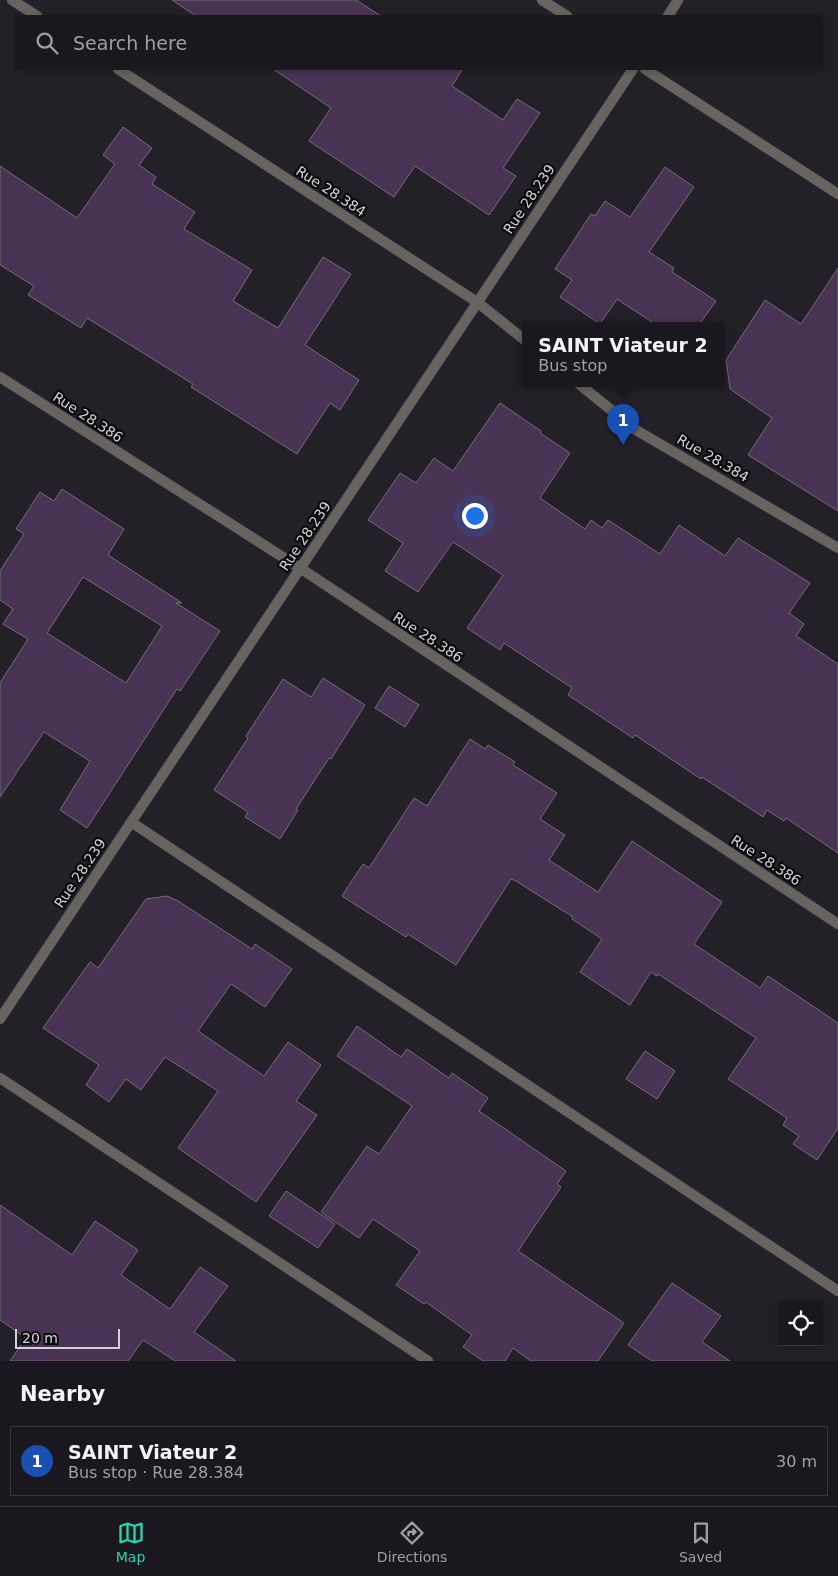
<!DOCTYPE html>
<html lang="en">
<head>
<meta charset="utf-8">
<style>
	:root { --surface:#1a181e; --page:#232127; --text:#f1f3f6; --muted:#9fa0a4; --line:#38373c; --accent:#2bd5ac }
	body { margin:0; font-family:"DejaVu Sans",sans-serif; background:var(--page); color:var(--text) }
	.controls { position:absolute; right:15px; bottom:15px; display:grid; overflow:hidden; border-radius:0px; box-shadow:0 2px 8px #0003 }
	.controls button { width:45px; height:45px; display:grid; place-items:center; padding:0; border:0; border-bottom:1px solid var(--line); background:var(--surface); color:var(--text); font:25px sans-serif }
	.scale { position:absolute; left:15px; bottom:12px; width:105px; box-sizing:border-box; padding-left:5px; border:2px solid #d4d2d8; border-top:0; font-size:14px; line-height:18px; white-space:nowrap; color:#d4d2d8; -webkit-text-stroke:4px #0c0b0e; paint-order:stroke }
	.you { position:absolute; left:474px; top:515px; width:18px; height:18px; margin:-12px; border:4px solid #fff; border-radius:50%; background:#1a73e8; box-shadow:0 0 0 8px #1a73e833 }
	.badge { display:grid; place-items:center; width:32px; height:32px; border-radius:50%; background:var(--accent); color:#fff; font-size:16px; font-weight:700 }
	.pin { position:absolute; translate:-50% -41px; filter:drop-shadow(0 1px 2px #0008) }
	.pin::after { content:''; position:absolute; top:26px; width:18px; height:15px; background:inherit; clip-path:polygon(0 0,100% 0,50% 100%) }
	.popup { position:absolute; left:522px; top:322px; width:202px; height:65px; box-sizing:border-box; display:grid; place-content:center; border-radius:0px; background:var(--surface); filter:drop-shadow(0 1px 4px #0005); font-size:16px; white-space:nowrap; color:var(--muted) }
	.popup b { font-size:19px; color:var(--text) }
	.popup::after { content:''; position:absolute; left:50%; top:100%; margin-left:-10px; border:10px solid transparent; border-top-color:var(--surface) }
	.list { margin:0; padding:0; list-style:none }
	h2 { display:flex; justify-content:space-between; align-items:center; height:65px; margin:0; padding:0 20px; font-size:21px }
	h2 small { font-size:16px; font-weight:400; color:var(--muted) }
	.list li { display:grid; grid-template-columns:32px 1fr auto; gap:15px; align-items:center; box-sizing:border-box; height:70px; margin:0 10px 10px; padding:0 10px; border:1px solid var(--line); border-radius:0px }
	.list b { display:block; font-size:19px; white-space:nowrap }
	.list p { margin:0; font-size:16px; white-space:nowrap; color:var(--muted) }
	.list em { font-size:16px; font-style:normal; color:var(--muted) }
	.icon { flex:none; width:28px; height:28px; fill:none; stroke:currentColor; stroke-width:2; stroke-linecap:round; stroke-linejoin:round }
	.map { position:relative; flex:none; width:838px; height:1361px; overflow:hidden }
	.search { position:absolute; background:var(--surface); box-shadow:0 2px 8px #0003; left:15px; right:15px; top:15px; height:55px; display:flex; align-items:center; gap:12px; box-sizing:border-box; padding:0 18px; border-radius:0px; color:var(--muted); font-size:19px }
	.sheet { height:145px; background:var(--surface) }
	nav { display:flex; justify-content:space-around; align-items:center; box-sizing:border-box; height:70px; border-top:1px solid var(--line); background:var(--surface); font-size:14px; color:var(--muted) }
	nav a { display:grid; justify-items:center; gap:2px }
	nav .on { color:var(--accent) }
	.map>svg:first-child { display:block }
</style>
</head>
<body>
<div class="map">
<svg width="838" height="1361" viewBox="0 0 838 1361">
	<rect width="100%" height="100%" fill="#232028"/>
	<g fill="#493354" stroke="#736d76" fill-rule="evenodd">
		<polygon points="172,0 356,0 381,16 196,16"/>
		<polygon points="273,69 461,69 462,70 452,86 503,120 517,99 540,113 503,168 516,176 489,215 415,166 394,197 309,141 331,108"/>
		<polygon points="123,127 152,148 139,165 156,177 152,184 195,212 184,229 252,270 233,301 278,328 323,257 351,274 305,345 359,380 340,410 330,403 297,454 191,387 193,384 87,318 81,328 28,295 34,286 0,265 0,166 77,218 115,164 103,155"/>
		<polygon points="665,167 694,187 649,252 674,268 672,272 716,301 698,326 658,326 617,299 600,324 560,297 572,280 555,269 591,214 595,216 605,201 630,217"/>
		<polygon points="838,268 838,511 748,455 772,418 730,389 726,360 765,300 801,324"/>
		<polygon points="500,403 541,431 540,433 570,453 540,498 585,529 591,520 602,528 608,520 660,554 679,525 725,556 738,538 810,583 789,613 804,624 796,636 838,664 838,853 786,818 784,821 767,810 763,817 702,777 701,779 635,735 633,738 568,695 572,688 504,643 500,650 467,628 503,575 453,542 418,592 385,571 403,543 368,520 400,473 416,483 434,458 453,471"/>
		<path d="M 62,489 L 124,529 L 108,555 L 182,603 L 176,603 L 220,631 L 180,691 L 177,689 L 87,828 L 60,810 L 90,761 L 44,732 L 0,797 L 0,683 L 28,639 L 3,624 L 13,609 L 0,600 L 0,571 L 24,534 L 16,529 L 40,492 L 54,501 ZM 83,577 L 162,626 L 126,683 L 47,633 Z"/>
		<polygon points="323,678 365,705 331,759 329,758 296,809 298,810 280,839 245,817 248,812 214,790 248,738 246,736 283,679 311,697"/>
		<polygon points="389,686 419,705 405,727 375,708"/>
		<polygon points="470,739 485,749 488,745 515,762 513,765 557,793 540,819 565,835 549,860 598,892 632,841 722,902 694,944 760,988 768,976 838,1023 838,1128 817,1160 793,1144 799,1136 783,1125 787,1118 728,1079 756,1038 658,974 657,976 651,972 630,1005 580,972 602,939 572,919 573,917 516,881 511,879 456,965 408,934 406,937 342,896 363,864 369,868 414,798 427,806"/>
		<polygon points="167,896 178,901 252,949 255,944 292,969 265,1007 231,984 198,1031 264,1076 288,1042 321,1065 296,1101 317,1115 256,1202 178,1148 218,1091 165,1057 141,1090 126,1079 109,1102 86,1085 99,1065 43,1028 90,962 98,968 146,899"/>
		<polygon points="357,1026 401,1057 407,1049 449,1078 452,1073 488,1098 479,1111 566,1171 557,1184 561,1187 518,1251 624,1323 598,1361 531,1361 513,1348 505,1361 483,1361 463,1347 472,1335 426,1302 424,1304 396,1285 420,1251 373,1219 359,1238 321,1212 367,1146 379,1154 412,1106 337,1056"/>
		<polygon points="645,1051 675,1071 657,1099 626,1079"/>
		<polygon points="286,1191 335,1224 318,1248 269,1216"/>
		<polygon points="0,1205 72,1255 95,1221 138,1250 121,1275 170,1309 200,1267 228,1286 194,1332 236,1361 175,1361 143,1340 128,1361 10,1361 26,1338 0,1320"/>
		<polygon points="672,1283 721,1316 702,1342 730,1361 652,1361 628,1345"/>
	</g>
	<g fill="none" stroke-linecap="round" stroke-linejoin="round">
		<defs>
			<g id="minor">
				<polyline points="542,0 567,16"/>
				<polyline points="668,16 678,0"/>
				<polyline points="645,69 838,194"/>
				<polyline points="0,377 300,568 838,924"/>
				<polyline points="131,822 838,1291"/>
				<polyline points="0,1019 633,69"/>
				<polyline points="0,1078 428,1361"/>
			</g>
			<g id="tertiary">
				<polyline points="12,0 37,16"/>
				<polyline points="118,69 477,302 526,341"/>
				<polyline points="579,384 636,430 838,548"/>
			</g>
		</defs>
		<use href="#minor" stroke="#3f3c44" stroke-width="11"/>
		<use href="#tertiary" stroke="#3f3c44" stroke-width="11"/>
		<use href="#minor" stroke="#676460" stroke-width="10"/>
		<use href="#tertiary" stroke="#676460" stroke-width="10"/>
	</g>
	<g text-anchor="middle" stroke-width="4.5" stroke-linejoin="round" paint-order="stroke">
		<g font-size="14" fill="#d4d2d8" stroke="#0c0b0e">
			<text transform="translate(331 191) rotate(33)" y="5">Rue 28.384</text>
			<text transform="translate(529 199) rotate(-56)" y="5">Rue 28.239</text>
			<text transform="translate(88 417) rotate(33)" y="5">Rue 28.386</text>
			<text transform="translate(713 458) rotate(30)" y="5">Rue 28.384</text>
			<text transform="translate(305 536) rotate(-56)" y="5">Rue 28.239</text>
			<text transform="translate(428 637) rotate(33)" y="5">Rue 28.386</text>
			<text transform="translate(766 860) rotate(33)" y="5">Rue 28.386</text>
			<text transform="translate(80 873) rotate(-56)" y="5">Rue 28.239</text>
		</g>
	</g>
</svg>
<div class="controls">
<button><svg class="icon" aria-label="locate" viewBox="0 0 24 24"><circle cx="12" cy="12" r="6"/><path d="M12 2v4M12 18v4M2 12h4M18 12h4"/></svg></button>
</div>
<div class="scale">20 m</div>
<div class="you"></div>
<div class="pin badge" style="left:623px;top:445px;background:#1a4fb4">1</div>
<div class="popup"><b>SAINT Viateur 2</b>Bus stop</div>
<div class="search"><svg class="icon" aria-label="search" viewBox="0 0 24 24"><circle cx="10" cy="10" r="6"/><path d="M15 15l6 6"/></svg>Search here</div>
</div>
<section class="sheet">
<h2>Nearby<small></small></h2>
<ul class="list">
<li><span class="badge" style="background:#1a4fb4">1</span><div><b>SAINT Viateur 2</b><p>Bus stop · Rue 28.384</p></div><em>30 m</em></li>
</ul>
</section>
<nav>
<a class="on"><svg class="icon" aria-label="map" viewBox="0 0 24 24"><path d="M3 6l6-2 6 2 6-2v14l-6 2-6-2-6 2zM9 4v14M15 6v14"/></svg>Map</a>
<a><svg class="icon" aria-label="directions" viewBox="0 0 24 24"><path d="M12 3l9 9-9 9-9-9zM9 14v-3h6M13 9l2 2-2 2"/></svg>Directions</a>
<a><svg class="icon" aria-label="saved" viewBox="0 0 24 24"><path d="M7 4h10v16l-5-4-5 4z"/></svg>Saved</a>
</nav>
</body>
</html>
